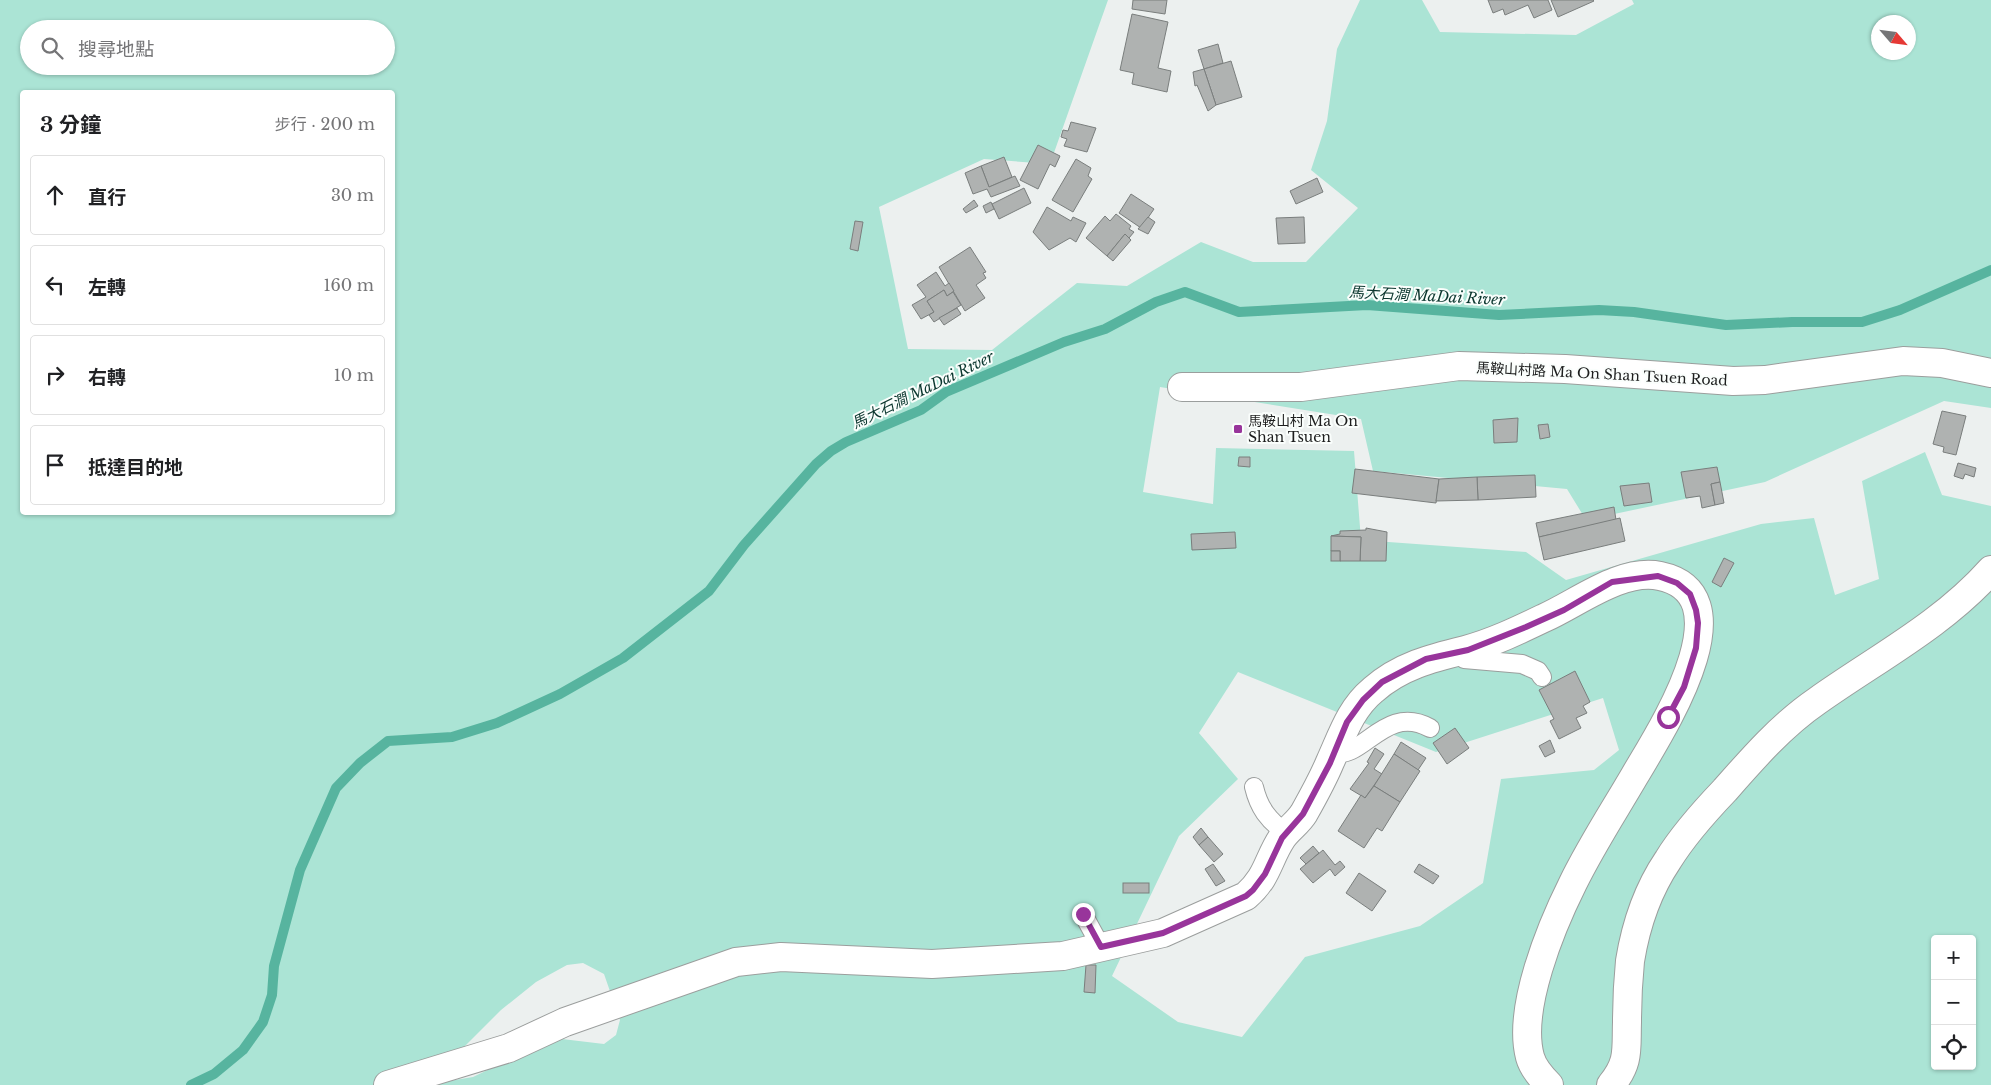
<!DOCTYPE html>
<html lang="zh-TW">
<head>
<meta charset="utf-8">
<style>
	:root { --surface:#fff; --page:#f6f6f6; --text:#202124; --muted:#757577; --line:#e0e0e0 }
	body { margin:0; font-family:"Libre Baskerville","Noto Sans TC",serif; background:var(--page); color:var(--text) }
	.controls { position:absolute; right:15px; bottom:15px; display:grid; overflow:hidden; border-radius:5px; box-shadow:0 1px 4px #0004 }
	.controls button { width:45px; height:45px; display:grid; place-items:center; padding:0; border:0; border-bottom:1px solid var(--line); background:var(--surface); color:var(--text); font:25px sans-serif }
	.compass { position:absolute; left:1871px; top:15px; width:45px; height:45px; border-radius:50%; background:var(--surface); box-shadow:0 1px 4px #0004; rotate:118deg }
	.stop { position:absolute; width:15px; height:15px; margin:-11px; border:4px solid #98359b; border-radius:50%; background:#fff }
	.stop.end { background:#98359b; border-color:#fff; box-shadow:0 1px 5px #0008 }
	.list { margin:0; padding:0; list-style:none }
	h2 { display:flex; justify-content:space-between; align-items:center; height:65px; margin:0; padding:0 20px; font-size:21px }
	h2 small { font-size:16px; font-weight:400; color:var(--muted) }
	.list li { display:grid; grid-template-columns:32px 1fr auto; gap:15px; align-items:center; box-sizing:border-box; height:80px; margin:0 10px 10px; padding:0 10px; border:1px solid var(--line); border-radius:5px }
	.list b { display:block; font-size:19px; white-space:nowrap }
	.list em { font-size:16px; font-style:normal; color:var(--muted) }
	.icon { flex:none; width:28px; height:28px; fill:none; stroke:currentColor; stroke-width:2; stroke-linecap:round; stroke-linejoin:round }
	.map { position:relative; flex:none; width:1991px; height:1085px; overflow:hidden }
	.search { position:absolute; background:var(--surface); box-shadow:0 1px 4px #0004; left:20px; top:20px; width:375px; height:55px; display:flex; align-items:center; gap:12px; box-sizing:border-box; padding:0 18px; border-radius:28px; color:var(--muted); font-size:19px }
	.panel { position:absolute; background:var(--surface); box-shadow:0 1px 4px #0004; left:20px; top:90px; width:375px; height:425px; border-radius:5px }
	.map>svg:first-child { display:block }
</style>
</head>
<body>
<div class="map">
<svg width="1991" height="1085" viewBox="0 0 1991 1085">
	<rect width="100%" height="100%" fill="#ecf0ef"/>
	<path fill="#abe4d5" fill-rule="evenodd" d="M 0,0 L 1108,0 L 1050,164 L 984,159 L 879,207 L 908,349 L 992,350 L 1077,283 L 1127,286 L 1201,242 L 1253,262 L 1306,262 L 1358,208 L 1311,170 L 1327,121 L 1337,49 L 1360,0 L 1422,0 L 1440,32 L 1576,35 L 1634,4 L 1632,0 L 1991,0 L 1991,408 L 1944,401 L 1765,482 L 1586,520 L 1567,489 L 1373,471 L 1361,419 L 1160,387 L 1143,492 L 1213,504 L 1216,448 L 1354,451 L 1361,540 L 1526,552 L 1566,580 L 1761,524 L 1814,518 L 1835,595 L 1879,579 L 1862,481 L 1925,452 L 1942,495 L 1991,506 L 1991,1085 L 425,1085 L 473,1077 L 548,1041 L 562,1039 L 604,1044 L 616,1035 L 620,1020 L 604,974 L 583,963 L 567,965 L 536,982 L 501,1010 L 460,1051 L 376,1085 L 0,1085 ZM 1878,22 L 1908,22 L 1908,52 L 1878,52 ZM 29,29 L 386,29 L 386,66 L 29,66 ZM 22,92 L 392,92 L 392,512 L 22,512 ZM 1238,672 L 1436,752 L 1603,698 L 1619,750 L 1594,770 L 1501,779 L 1483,883 L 1420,926 L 1305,957 L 1242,1037 L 1178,1022 L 1112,976 L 1179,836 L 1238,779 L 1199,733 ZM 1935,939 L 1972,939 L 1972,1066 L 1935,1066 Z"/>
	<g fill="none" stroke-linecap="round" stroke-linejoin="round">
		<polyline stroke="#57b49f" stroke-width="10" points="191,1085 214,1074 243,1050 263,1022 272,995 274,966 300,870 336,788 360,763 388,741 452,737 497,723 560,694 623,658 709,591 744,545 816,464 831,451 846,442 921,410 946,392 1064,342 1105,329 1156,302 1185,292 1239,312 1367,305 1499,315 1599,310 1634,312 1726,325 1792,322 1862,322 1900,310 1991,270"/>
	</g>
	<g fill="#afb2b1" stroke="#7a7e7d">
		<polygon points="1133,0 1167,0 1165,14 1132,9"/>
		<polygon points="1488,0 1548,0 1552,10 1534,18 1528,5 1505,15 1503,9 1493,13"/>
		<polygon points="1551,0 1593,0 1594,1 1558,17"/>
		<polygon points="1132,14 1168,22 1158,68 1171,71 1167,92 1132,84 1134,73 1120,70"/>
		<polygon points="1218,44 1223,63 1204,69 1198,50"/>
		<polygon points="1231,61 1242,97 1216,105 1204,69"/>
		<polygon points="1204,69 1216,105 1208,111 1197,85 1195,86 1193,72"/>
		<polygon points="1071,122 1096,128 1087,152 1064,146 1067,139 1061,137 1063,130 1068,131"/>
		<polygon points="1038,145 1060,156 1055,167 1050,164 1038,189 1020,180"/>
		<polygon points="1004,157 1012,177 989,187 981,166"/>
		<polygon points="1076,159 1091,168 1088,176 1092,179 1073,212 1052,200"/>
		<polygon points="981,166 989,187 1015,176 1020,186 991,197 987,189 973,194 965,173"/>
		<polygon points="1317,178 1323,192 1296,204 1290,191"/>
		<polygon points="1024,188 1031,203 999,219 992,204"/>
		<polygon points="1131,194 1154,209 1141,228 1119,213"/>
		<polygon points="974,200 978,206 966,213 963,209"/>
		<polygon points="991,202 994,209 986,213 983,206"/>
		<polygon points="1047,207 1071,221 1073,217 1086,223 1076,242 1070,238 1049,250 1033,232"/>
		<polygon points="1116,214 1131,226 1129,229 1134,232 1129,238 1125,234 1107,256 1086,238 1105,216 1110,221"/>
		<polygon points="1148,217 1155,222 1148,234 1138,229"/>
		<polygon points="1304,217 1305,243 1278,244 1276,218"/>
		<polygon points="855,221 863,222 858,251 850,249"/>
		<polygon points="1125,234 1131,240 1113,261 1107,256"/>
		<polygon points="970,247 986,272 983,273 986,278 976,285 985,298 965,311 939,267"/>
		<polygon points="936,272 945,286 949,283 954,291 947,296 944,290 927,301 934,312 921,319 912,305 926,297 917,285"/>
		<polygon points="944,290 947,296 953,292 961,305 934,322 929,315 934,312 927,301"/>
		<polygon points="957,308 961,314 944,325 939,318"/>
		<polygon points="1942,411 1966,416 1956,455 1943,452 1944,447 1933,444"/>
		<polygon points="1518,418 1517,442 1494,443 1493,420"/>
		<polygon points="1548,424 1550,437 1540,439 1538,425"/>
		<polygon points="1239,457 1250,457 1250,467 1238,466"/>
		<polygon points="1958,463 1976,468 1974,477 1965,474 1963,479 1954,476"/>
		<polygon points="1717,467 1720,482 1711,484 1715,505 1702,508 1700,496 1686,498 1681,472"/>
		<polygon points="1355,469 1439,479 1436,503 1352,493"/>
		<polygon points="1535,475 1536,497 1478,500 1477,477"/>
		<polygon points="1477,477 1478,500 1436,501 1439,479"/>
		<polygon points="1720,482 1724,503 1715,505 1711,484"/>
		<polygon points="1649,483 1652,502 1624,506 1620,486"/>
		<polygon points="1614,507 1616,520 1539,537 1536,523"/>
		<polygon points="1620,518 1625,541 1544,560 1539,537"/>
		<polygon points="1366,528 1387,532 1386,561 1360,561 1361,537 1331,536 1340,534 1340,531 1366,530"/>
		<polygon points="1235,532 1236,548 1192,550 1191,534"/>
		<polygon points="1331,536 1361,537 1360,561 1340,561 1340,551 1331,551"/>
		<rect x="1331" y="551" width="9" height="10"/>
		<polygon points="1724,558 1734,563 1721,587 1712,582"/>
		<polygon points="1575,671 1590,702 1583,706 1587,713 1576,718 1581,728 1559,739 1550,721 1554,719 1539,690"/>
		<polygon points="1455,728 1469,748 1447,764 1433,743"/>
		<polygon points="1550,740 1555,752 1545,757 1539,746"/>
		<polygon points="1401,742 1426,758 1418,770 1394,754"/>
		<polygon points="1375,748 1384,754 1374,769 1382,774 1365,798 1350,789 1369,763 1367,762"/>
		<polygon points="1394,754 1420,771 1400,802 1374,786"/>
		<polygon points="1374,786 1400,802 1382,831 1377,828 1364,848 1338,831 1361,795 1365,798"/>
		<polygon points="1201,828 1208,837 1199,845 1193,837"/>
		<polygon points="1208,837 1223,854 1214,862 1199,845"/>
		<polygon points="1313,846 1319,853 1306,864 1300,858"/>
		<polygon points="1323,850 1335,865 1340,861 1345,867 1335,876 1330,869 1313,883 1300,869"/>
		<polygon points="1213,864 1225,881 1216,886 1205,869"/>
		<polygon points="1419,864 1439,876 1433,884 1414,872"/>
		<polygon points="1359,873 1386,891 1372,911 1346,893"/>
		<rect x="1123" y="883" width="26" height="10"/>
		<polygon points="1086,965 1096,965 1095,993 1084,992"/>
	</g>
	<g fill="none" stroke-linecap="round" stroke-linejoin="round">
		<defs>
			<g id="service">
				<polyline points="1457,652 1464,659 1522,664 1538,671 1542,677"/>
				<path d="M 1334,752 C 1362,761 1385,703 1430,728"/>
				<path d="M 1254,787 C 1259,808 1268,820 1286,833"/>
				<polyline points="1083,914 1101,947"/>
			</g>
			<g id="minor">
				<polyline points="1182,387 1301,387 1459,366 1565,369 1733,381 1765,380 1903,361 1942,363 1991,373"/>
				<path d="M 388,1085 L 509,1048 L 565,1022 L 736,962 L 781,957 L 932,964 L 1063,956 L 1163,933 L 1246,896 C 1268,877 1268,859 1282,838 C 1288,829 1298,823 1304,813 C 1313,797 1323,779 1330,762 C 1342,736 1350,709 1373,690 C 1400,666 1432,658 1465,650 C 1492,643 1519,630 1544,618 C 1578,603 1621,568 1660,576 C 1750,595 1659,734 1635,775 C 1614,811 1591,846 1573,883 C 1551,927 1517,1009 1530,1057 C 1533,1068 1541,1077 1549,1085"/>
				<path d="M 1611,1085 C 1630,1062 1626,1049 1627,1022 C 1627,1002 1628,981 1630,961 C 1636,924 1647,891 1668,860 C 1684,834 1704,812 1725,790 C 1753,758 1782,725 1817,701 C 1876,659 1942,625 1991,570"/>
			</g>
		</defs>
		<use href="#service" stroke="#9b9e9d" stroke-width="20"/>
		<use href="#minor" stroke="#9b9e9d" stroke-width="30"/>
		<use href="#service" stroke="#fff" stroke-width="18"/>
		<use href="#minor" stroke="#fff" stroke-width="28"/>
	</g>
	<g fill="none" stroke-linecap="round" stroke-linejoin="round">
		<polyline stroke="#98359b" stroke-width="6" points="1083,914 1101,947 1163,933 1246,896 1253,890 1265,874 1282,838 1303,814 1330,763 1347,722 1363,700 1382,682 1426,659 1468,650 1526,627 1564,610 1612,582 1658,576 1677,583 1690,594 1696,610 1698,623 1696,648 1684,687 1668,717"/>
	</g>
	<rect fill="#98359b" stroke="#fafefc" stroke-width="2" x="1233" y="424" width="10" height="10" rx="2.5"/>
	<g text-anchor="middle" stroke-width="4" stroke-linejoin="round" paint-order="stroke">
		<g font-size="14" fill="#1d1e1e" stroke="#fafefc">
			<text transform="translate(1602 374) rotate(3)" y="5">馬鞍山村路 Ma On Shan Tsuen Road</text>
		</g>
		<g font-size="14" fill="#1d1e1e" stroke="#fafefc" text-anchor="start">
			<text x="1248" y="426">馬鞍山村 Ma On<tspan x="1248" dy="16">Shan Tsuen</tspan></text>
		</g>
		<g font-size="15" font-style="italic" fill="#0a362e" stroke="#fafefc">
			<text transform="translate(1427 296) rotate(3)" y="5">馬大石澗 MaDai River</text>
			<text transform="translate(923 390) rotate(-26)" y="5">馬大石澗 MaDai River</text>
		</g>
	</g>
</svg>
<div class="controls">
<button>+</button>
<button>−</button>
<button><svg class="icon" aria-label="locate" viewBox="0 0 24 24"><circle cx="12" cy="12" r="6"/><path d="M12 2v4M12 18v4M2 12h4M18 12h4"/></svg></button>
</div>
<svg class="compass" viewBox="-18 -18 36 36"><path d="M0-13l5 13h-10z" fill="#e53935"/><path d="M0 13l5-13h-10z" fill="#757577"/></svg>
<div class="stop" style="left:1668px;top:717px"></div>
<div class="stop end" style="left:1083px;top:914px"></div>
<div class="search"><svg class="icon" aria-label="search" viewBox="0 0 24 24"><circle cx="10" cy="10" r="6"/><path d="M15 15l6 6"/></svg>搜尋地點</div>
<section class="panel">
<h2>3 分鐘<small>步行 · 200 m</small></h2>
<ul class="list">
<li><svg class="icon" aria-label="ahead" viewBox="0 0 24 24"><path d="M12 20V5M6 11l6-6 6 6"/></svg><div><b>直行</b></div><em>30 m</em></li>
<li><svg class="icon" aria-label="left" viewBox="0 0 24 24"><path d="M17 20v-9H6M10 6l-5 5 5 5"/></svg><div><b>左轉</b></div><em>160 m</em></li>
<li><svg class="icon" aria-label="right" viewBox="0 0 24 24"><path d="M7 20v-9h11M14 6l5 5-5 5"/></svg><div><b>右轉</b></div><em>10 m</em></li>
<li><svg class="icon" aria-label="arrive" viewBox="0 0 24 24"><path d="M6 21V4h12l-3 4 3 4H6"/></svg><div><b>抵達目的地</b></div></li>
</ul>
</section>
</div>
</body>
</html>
